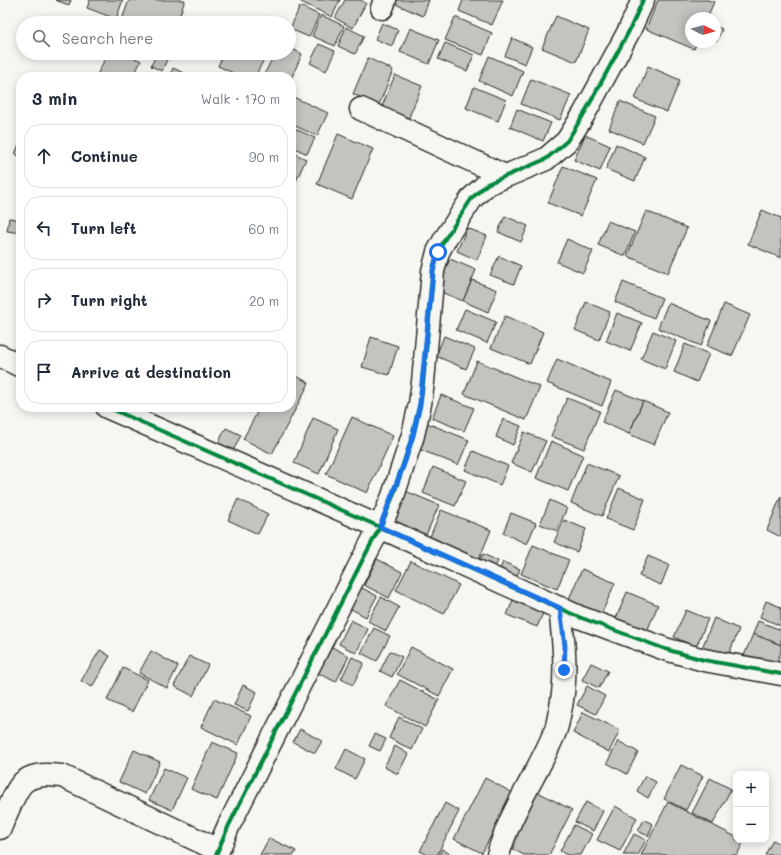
<!DOCTYPE html>
<html lang="en">
<head>
<meta charset="utf-8">
<style>
	:root { --surface:#fff; --page:#f2f2f3; --text:#1f2937; --muted:#747a83; --line:#e0e1e3 }
	body { margin:0; font-family:Mali,sans-serif; background:var(--page); color:var(--text) }
	.controls { position:absolute; right:12px; bottom:12px; display:grid; overflow:hidden; border-radius:8px; box-shadow:0 2px 10px #0003 }
	.controls button { width:36px; height:36px; display:grid; place-items:center; padding:0; border:0; border-bottom:1px solid var(--line); background:var(--surface); color:var(--text); font:20px sans-serif }
	.compass { position:absolute; left:685px; top:12px; width:36px; height:36px; border-radius:50%; background:var(--surface); box-shadow:0 2px 10px #0003; rotate:96deg }
	.stop { position:absolute; width:12px; height:12px; margin:-9px; border:3px solid #1a73e8; border-radius:50%; background:#fff }
	.stop.end { background:#1a73e8; border-color:#fff; box-shadow:0 1px 4px #0008 }
	.list { margin:0; padding:0; list-style:none }
	h2 { display:flex; justify-content:space-between; align-items:center; height:52px; margin:0; padding:0 16px; font-size:17px }
	h2 small { font-size:13px; font-weight:400; color:var(--muted) }
	.list li { display:grid; grid-template-columns:26px 1fr auto; gap:12px; align-items:center; box-sizing:border-box; height:64px; margin:0 8px 8px; padding:0 8px; border:1px solid var(--line); border-radius:16px }
	.list b { display:block; font-size:15px; white-space:nowrap }
	.list em { font-size:13px; font-style:normal; color:var(--muted) }
	.icon { flex:none; width:22px; height:22px; fill:none; stroke:currentColor; stroke-width:2; stroke-linecap:round; stroke-linejoin:round }
	.map { position:relative; flex:none; width:781px; height:855px; overflow:hidden }
	.search { position:absolute; background:var(--surface); box-shadow:0 2px 10px #0003; left:16px; top:16px; width:280px; height:44px; display:flex; align-items:center; gap:10px; box-sizing:border-box; padding:0 14px; border-radius:22px; color:var(--muted); font-size:15px }
	.panel { position:absolute; background:var(--surface); box-shadow:0 2px 10px #0003; left:16px; top:72px; width:280px; height:340px; border-radius:16px }
	.map>svg:first-child { display:block }
</style>
</head>
<body>
<div class="map">
<svg width="781" height="855" viewBox="0 0 781 855">
	<rect width="100%" height="100%" fill="#f6f6f2"/>
	<filter id="ink" filterUnits="userSpaceOnUse"><feTurbulence type="fractalNoise" baseFrequency=".025" numOctaves="2"/><feDisplacementMap in="SourceGraphic" scale="8" xChannelSelector="R" yChannelSelector="G"/><feConvolveMatrix kernelMatrix="1 2 1 2 8 2 1 2 1" color-interpolation-filters="sRGB"/></filter>
	<g filter="url(#ink)">
		<g fill="#c3c3c0" stroke="#2b2b2b">
			<polygon points="55,0 71,0 69,5"/>
			<polygon points="90,0 123,0 116,19 87,8"/>
			<polygon points="129,0 185,0 177,23 124,23 121,22"/>
			<polygon points="302,0 340,0 332,17 301,2"/>
			<polygon points="345,0 360,0 366,3 353,28 335,18"/>
			<polygon points="394,0 429,0 423,16 393,3"/>
			<polygon points="463,0 503,0 492,25 459,11"/>
			<polygon points="658,0 708,0 714,2 707,18 691,18 691,42 697,42 694,49 646,29"/>
			<polygon points="300,6 319,15 309,37 290,29"/>
			<polygon points="321,15 344,26 335,46 312,36"/>
			<polygon points="556,16 589,30 576,62 542,48"/>
			<polygon points="455,17 492,33 483,55 445,40"/>
			<polygon points="382,23 398,30 392,46 375,39"/>
			<polygon points="715,26 722,29 717,41 715,40"/>
			<polygon points="346,27 364,36 355,54 338,46"/>
			<polygon points="410,28 439,40 429,64 400,52"/>
			<polygon points="512,38 532,47 525,64 505,56"/>
			<polygon points="445,43 474,55 467,71 438,59"/>
			<polygon points="319,44 335,51 326,71 310,63"/>
			<polygon points="289,47 302,54 291,79 291,77 263,77 275,53 289,53"/>
			<polygon points="108,53 124,53 141,61 133,77 96,77"/>
			<polygon points="157,53 168,57 162,71 151,66"/>
			<polygon points="224,53 267,53 255,77 242,77 218,66"/>
			<polygon points="489,56 523,71 513,96 479,81"/>
			<polygon points="368,58 393,70 379,105 353,94"/>
			<polygon points="648,66 680,80 667,112 635,99"/>
			<polygon points="173,68 192,77 169,77"/>
			<polygon points="207,73 216,77 205,77"/>
			<polygon points="395,75 422,86 407,122 380,111"/>
			<polygon points="531,79 571,95 560,120 521,104"/>
			<polygon points="474,87 506,100 498,121 466,108"/>
			<polygon points="291,96 328,113 317,136 291,124"/>
			<polygon points="620,101 655,116 643,143 609,129"/>
			<polygon points="517,109 551,123 543,141 510,127"/>
			<polygon points="291,127 315,138 307,154 291,146"/>
			<polygon points="338,134 373,149 352,199 317,184"/>
			<polygon points="585,135 610,146 600,171 574,160"/>
			<polygon points="21,140 21,157 15,154"/>
			<polygon points="616,144 645,157 635,181 606,169"/>
			<polygon points="291,152 306,159 292,190 291,189"/>
			<polygon points="563,166 597,180 581,216 548,203"/>
			<polygon points="762,210 781,218 781,258 748,244"/>
			<polygon points="646,211 687,228 668,273 627,256"/>
			<polygon points="505,216 528,226 521,242 498,232"/>
			<polygon points="9,218 21,220 21,233 7,231"/>
			<polygon points="608,221 635,232 625,256 598,245"/>
			<polygon points="467,228 487,236 477,260 457,251"/>
			<polygon points="567,239 593,251 583,273 557,262"/>
			<polygon points="499,256 521,266 514,284 490,275"/>
			<polygon points="450,259 476,270 463,301 436,290"/>
			<polygon points="472,280 497,290 488,312 463,301"/>
			<polygon points="623,282 662,298 654,318 615,302"/>
			<polygon points="586,302 610,312 599,340 575,330"/>
			<polygon points="668,303 711,321 701,346 658,328"/>
			<polygon points="724,304 750,315 732,356 707,346"/>
			<polygon points="465,309 496,322 487,343 456,330"/>
			<polygon points="617,313 642,323 630,351 606,341"/>
			<polygon points="505,316 543,332 530,364 491,348"/>
			<polygon points="653,331 676,341 665,369 641,359"/>
			<polygon points="444,336 475,349 466,369 436,356"/>
			<polygon points="371,337 398,346 389,375 362,367"/>
			<polygon points="685,344 709,354 697,382 674,372"/>
			<polygon points="557,359 611,382 602,406 547,383"/>
			<polygon points="477,361 540,387 526,420 464,394"/>
			<polygon points="291,373 309,383 272,454 243,439 260,407 291,407"/>
			<polygon points="616,390 643,401 629,434 602,422"/>
			<polygon points="441,395 474,408 464,431 432,418"/>
			<polygon points="567,398 600,411 584,449 551,436"/>
			<polygon points="643,401 668,412 654,445 629,434"/>
			<polygon points="352,417 393,436 367,493 326,474"/>
			<polygon points="313,418 338,429 319,474 294,463"/>
			<polygon points="503,419 521,426 513,445 496,437"/>
			<polygon points="422,421 469,440 458,465 411,446"/>
			<polygon points="226,428 241,435 233,451 218,443"/>
			<polygon points="524,432 546,441 532,472 511,463"/>
			<polygon points="551,441 583,455 568,491 536,478"/>
			<polygon points="473,451 508,466 500,485 465,470"/>
			<polygon points="587,463 619,476 602,516 571,503"/>
			<polygon points="433,467 466,481 455,506 423,493"/>
			<polygon points="619,488 645,499 633,530 606,519"/>
			<polygon points="403,490 439,505 426,535 390,520"/>
			<polygon points="781,496 781,537 767,530"/>
			<polygon points="238,499 268,514 258,534 228,520"/>
			<polygon points="550,500 567,508 557,531 540,524"/>
			<polygon points="441,510 491,530 477,564 427,544"/>
			<polygon points="511,513 536,523 527,544 503,533"/>
			<polygon points="564,520 586,529 577,552 554,542"/>
			<polygon points="533,545 569,560 557,589 521,574"/>
			<polygon points="483,554 498,561 492,574 477,567"/>
			<polygon points="648,556 669,565 661,585 639,576"/>
			<polygon points="377,559 402,572 389,598 364,585"/>
			<polygon points="411,561 459,585 444,614 396,590"/>
			<polygon points="503,562 520,569 514,583 497,576"/>
			<polygon points="582,569 615,583 601,615 568,601"/>
			<polygon points="353,583 377,596 366,617 342,604"/>
			<polygon points="627,592 658,605 645,636 614,623"/>
			<polygon points="381,597 399,607 386,631 368,621"/>
			<polygon points="513,600 543,613 537,627 507,615"/>
			<polygon points="766,601 781,607 781,626 760,617"/>
			<polygon points="686,610 708,619 696,647 674,637"/>
			<polygon points="714,618 739,629 727,659 702,648"/>
			<polygon points="351,620 368,629 356,653 339,644"/>
			<polygon points="758,621 781,630 781,645 753,634"/>
			<polygon points="374,628 390,636 377,661 361,653"/>
			<polygon points="753,634 781,645 781,652 773,671 743,658"/>
			<polygon points="332,647 349,656 336,682 318,673"/>
			<polygon points="411,647 453,669 439,696 397,674"/>
			<polygon points="100,650 110,656 92,687 81,681"/>
			<polygon points="151,651 178,666 167,688 139,673"/>
			<polygon points="390,651 402,657 392,677 380,671"/>
			<polygon points="189,656 208,665 193,696 174,686"/>
			<polygon points="352,657 364,663 353,685 341,679"/>
			<polygon points="591,663 608,671 599,688 582,680"/>
			<polygon points="123,668 148,680 132,712 107,700"/>
			<polygon points="400,680 439,700 425,727 386,706"/>
			<polygon points="243,685 257,692 248,711 234,705"/>
			<polygon points="587,686 605,696 596,714 577,705"/>
			<polygon points="214,699 251,716 238,745 201,727"/>
			<polygon points="583,712 620,730 609,752 573,733"/>
			<polygon points="399,717 422,729 412,750 389,738"/>
			<polygon points="300,729 322,741 315,753 293,742"/>
			<polygon points="375,734 386,739 380,751 369,746"/>
			<polygon points="618,741 638,752 627,774 607,763"/>
			<polygon points="212,742 238,753 217,800 191,789"/>
			<polygon points="395,746 408,754 398,774 384,767"/>
			<polygon points="346,749 365,759 355,779 336,769"/>
			<polygon points="134,750 160,762 145,794 119,782"/>
			<polygon points="681,765 703,776 686,810 664,799"/>
			<polygon points="164,768 187,778 172,810 149,800"/>
			<polygon points="645,776 656,782 648,798 637,791"/>
			<polygon points="485,778 513,793 482,853 454,839"/>
			<polygon points="710,778 731,789 713,824 692,813"/>
			<polygon points="536,791 572,810 549,855 524,855 508,847"/>
			<polygon points="586,802 603,811 593,831 575,822"/>
			<polygon points="668,802 736,837 736,840 744,841 737,855 641,855"/>
			<polygon points="445,803 459,811 437,855 428,855 420,851"/>
			<polygon points="615,806 637,818 620,851 597,840"/>
			<polygon points="644,820 653,824 648,836 638,831"/>
			<polygon points="574,825 592,834 581,855 567,855 560,851"/>
			<polygon points="634,834 646,840 638,855 623,855"/>
			<polygon points="269,838 296,851 294,855 260,855"/>
			<polygon points="773,840 781,844 781,855 765,855"/>
			<polygon points="442,849 452,855 439,855"/>
		</g>
		<g fill="none" stroke-linecap="round" stroke-linejoin="round">
			<defs>
				<g id="minor">
					<polyline points="382,8 385,0"/>
					<polyline points="361,109 505,176"/>
					<polyline points="0,356 21,366"/>
					<polyline points="107,407 380,527 579,617 665,649 704,660 781,674"/>
					<path d="M 0,828 C 5,817 16,787 25,781 C 36,773 50,775 62,776 L 218,850"/>
					<polyline points="216,855 229,825 362,561 380,527 393,496 413,435 420,404 423,382 433,271 438,252 445,239 472,198 487,184 546,159 567,141 584,114 629,31 643,0"/>
					<path d="M 498,855 C 510,812 537,775 554,734 C 557,728 558,722 559,716 C 568,680 564,644 560,608"/>
				</g>
			</defs>
			<use href="#minor" stroke="#2b2b2b" stroke-width="25"/>
			<use href="#minor" stroke="#f6f6f2" stroke-width="22"/>
			<defs>
				<g id="cycleway">
					<polyline points="107,407 380,527 579,617 665,649 704,660 781,674"/>
					<polyline points="216,855 229,825 362,561 380,527 393,496 413,435 420,404 423,382 433,271 438,252 445,239 472,198 487,184 546,159 567,141 584,114 629,31 643,0"/>
				</g>
			</defs>
			<use href="#cycleway" stroke="#f6f6f2" stroke-width="6"/>
			<use href="#cycleway" stroke="#00873e" stroke-width="4"/>
		</g>
	</g>
	<g fill="none" stroke-linecap="round" stroke-linejoin="round" filter="url(#ink)">
		<polyline stroke="#1a73e8" stroke-width="5" points="438,252 433,271 420,404 413,435 405,461 380,527 560,608 565,646 564,670"/>
	</g>
</svg>
<div class="controls">
<button>+</button>
<button>−</button>
</div>
<svg class="compass" viewBox="-18 -18 36 36"><path d="M0-13l5 13h-10z" fill="#e53935"/><path d="M0 13l5-13h-10z" fill="#747a83"/></svg>
<div class="stop" style="left:438px;top:252px"></div>
<div class="stop end" style="left:564px;top:670px"></div>
<div class="search"><svg class="icon" aria-label="search" viewBox="0 0 24 24"><circle cx="10" cy="10" r="6"/><path d="M15 15l6 6"/></svg>Search here</div>
<section class="panel">
<h2>3 min<small>Walk · 170 m</small></h2>
<ul class="list">
<li><svg class="icon" aria-label="ahead" viewBox="0 0 24 24"><path d="M12 20V5M6 11l6-6 6 6"/></svg><div><b>Continue</b></div><em>90 m</em></li>
<li><svg class="icon" aria-label="left" viewBox="0 0 24 24"><path d="M17 20v-9H6M10 6l-5 5 5 5"/></svg><div><b>Turn left</b></div><em>60 m</em></li>
<li><svg class="icon" aria-label="right" viewBox="0 0 24 24"><path d="M7 20v-9h11M14 6l5 5-5 5"/></svg><div><b>Turn right</b></div><em>20 m</em></li>
<li><svg class="icon" aria-label="arrive" viewBox="0 0 24 24"><path d="M6 21V4h12l-3 4 3 4H6"/></svg><div><b>Arrive at destination</b></div></li>
</ul>
</section>
</div>
</body>
</html>
